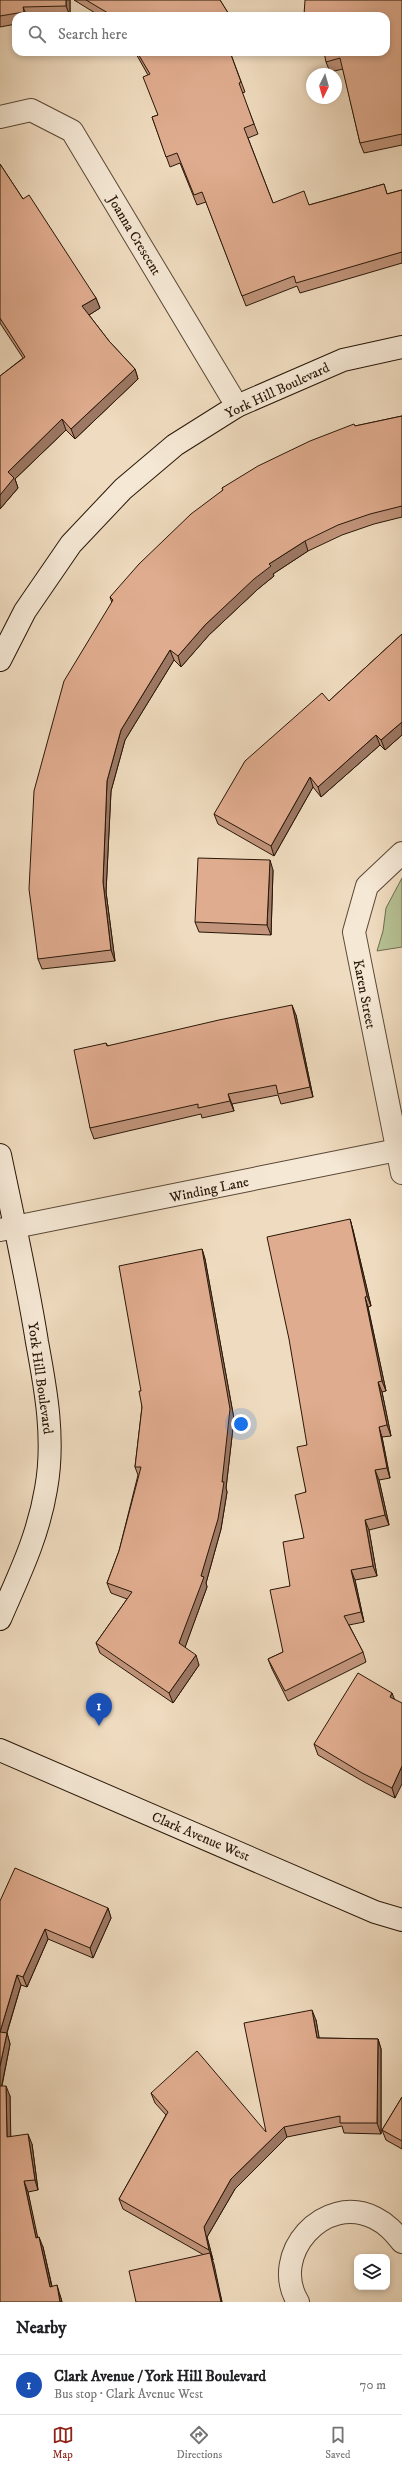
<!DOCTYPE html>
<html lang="en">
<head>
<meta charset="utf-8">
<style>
	:root { --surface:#fff; --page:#f2f2f2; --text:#202124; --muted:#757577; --line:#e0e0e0; --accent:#8f2418 }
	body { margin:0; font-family:"IM FELL DW Pica",serif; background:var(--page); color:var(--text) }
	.controls { position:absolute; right:12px; bottom:12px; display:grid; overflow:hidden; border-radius:8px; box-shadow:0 2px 6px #0003 }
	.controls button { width:36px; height:36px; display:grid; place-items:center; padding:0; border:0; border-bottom:1px solid var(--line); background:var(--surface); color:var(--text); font:20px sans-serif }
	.compass { position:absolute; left:306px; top:68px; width:36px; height:36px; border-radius:50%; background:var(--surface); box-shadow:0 2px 6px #0003; rotate:185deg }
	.you { position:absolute; left:241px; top:1424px; width:14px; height:14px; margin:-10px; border:3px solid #fff; border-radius:50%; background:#1a73e8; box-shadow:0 0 0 6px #1a73e833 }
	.badge { display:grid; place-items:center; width:26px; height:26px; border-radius:50%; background:var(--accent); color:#fff; font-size:13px; font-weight:700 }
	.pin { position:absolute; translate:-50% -33px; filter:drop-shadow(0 1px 2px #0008) }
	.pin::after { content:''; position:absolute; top:21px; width:14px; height:12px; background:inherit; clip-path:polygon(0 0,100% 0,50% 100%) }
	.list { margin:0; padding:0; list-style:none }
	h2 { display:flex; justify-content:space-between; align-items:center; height:52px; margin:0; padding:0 16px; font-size:17px }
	h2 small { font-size:13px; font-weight:400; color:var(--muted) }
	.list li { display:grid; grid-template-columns:26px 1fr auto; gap:12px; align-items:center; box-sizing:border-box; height:60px; padding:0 16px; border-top:1px solid var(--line) }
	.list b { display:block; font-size:15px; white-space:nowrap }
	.list p { margin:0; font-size:13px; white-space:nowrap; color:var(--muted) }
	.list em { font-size:13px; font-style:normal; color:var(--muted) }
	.icon { flex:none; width:22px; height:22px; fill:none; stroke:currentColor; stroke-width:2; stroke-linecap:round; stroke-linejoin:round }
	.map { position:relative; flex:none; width:402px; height:2302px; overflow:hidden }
	.search { position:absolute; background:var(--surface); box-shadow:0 2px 6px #0003; left:12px; right:12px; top:12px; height:44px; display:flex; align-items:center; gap:10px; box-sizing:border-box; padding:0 14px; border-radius:12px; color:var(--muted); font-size:15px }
	.sheet { height:112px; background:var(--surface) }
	nav { display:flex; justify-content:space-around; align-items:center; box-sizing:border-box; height:56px; border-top:1px solid var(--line); background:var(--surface); font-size:11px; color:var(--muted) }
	nav a { display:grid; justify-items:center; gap:2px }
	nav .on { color:var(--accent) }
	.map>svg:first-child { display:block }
</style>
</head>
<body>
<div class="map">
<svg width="402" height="2302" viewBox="0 0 402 2302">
	<rect width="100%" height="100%" fill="#efdbbf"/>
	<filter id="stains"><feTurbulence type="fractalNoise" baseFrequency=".005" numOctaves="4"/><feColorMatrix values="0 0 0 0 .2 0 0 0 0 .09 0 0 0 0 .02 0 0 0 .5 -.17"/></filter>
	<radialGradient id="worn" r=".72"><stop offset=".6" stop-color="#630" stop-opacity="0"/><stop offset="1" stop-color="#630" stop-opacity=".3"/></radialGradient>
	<polygon fill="#b6c194" stroke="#706c4e" points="402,878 402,947 377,951 383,931 386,908"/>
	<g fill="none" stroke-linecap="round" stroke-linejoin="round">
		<defs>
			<g id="street">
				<polyline points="0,117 31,110 72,131 237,406"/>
				<polyline points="402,853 367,886 354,932 402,1173"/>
				<polyline points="0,1230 402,1149"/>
				<path d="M 298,2302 C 269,2255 324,2192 375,2218 C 387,2224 394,2232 402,2242"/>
			</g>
			<g id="secondary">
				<polyline points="0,660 25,611 71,544 123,489 175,445 237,406 343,360 402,347"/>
				<path d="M 0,1155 C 13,1217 27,1279 37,1342 C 46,1390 55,1440 46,1489 C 38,1537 19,1575 0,1619"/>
				<polyline points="0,1750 375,1912 402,1920"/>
			</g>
		</defs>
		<use href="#street" stroke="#5a4836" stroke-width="24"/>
		<use href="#secondary" stroke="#291708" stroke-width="24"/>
		<use href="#street" stroke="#f5e8d5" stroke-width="22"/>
		<use href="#secondary" stroke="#f5e8d5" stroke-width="22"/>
	</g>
	<g fill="#c1947b" stroke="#291708">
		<polygon points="0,0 70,0 70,16 16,16 16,24 0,27"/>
		<polygon points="74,0 220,0 230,16 100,16"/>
		<polygon points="402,0 402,145 364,153 360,143 343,69 330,72 326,62 386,16 305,16 304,15"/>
		<polygon points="135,52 230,52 245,92 242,93 258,134 248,138 273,203 309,205 384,184 387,194 402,190 402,263 300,293 297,286 246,306 206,202 197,205 180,163 170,167 152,117 158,115 148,75"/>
		<polygon points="0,164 23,199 96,298 100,308 89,315 109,341 135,369 138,379 75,439 66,430 15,479 18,488 0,509 0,376 23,358 0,323"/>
		<polygon points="402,416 402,517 374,524 342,535 308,551 273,574 274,576 258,589 209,635 181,667 174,660 125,740 111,791 106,892 115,961 42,969 38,959 112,603 110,597 223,490 222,488 355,426"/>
		<polygon points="402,634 402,735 385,750 380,745 321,797 313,787 274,856 218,824 214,814 329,701"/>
		<polygon points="273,870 271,935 199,932 195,922"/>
		<polygon points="296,1015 313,1097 281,1104 278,1095 232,1104 234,1111 202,1118 201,1114 94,1139 90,1128 106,1043 108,1046"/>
		<polygon points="350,1219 353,1230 371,1306 368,1307 386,1391 382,1392 391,1436 382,1437 390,1478 379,1480 389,1525 369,1530 377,1576 355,1580 364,1622 349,1625 363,1652 366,1662 288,1701 272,1669 268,1659 283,1652 290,1586 304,1538 307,1445"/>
		<polygon points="202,1249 205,1259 234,1419 226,1488 227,1492 221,1529 206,1583 207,1587 185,1647 199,1665 173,1703 100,1653 96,1643 127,1599 111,1593 107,1583 119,1551 138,1475 135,1467 142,1407 141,1391"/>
		<polygon points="392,1693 395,1798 366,1783 318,1755 314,1744"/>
		<polygon points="0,1901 108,1908 111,1918 93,1958 48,1939 27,1987 21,1985 7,2033 10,2044 2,2086 10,2096 10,2136 32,2144 38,2190 28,2192 37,2238 43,2247 52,2286 60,2295 62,2302 0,2302"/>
		<polygon points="316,2020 319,2038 378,2039 381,2049 381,2134 344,2133 342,2126 287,2137 235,2189 207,2237 213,2260 212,2260 222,2302 136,2302 204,2255 123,2209 119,2199 166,2115 155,2103 151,2093 266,2132"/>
		<polygon points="402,2097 402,2149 386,2140 382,2130"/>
	</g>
	<g fill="#9d7864" stroke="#291708">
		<polygon points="66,0 70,0 70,16 66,6"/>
		<polygon points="23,7 27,16 26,16 24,12"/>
		<polygon points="96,298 100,308 86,317 82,306"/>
		<polygon points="135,369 138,379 75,439 71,429"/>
		<polygon points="62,419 66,430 15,479 18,488 0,509 0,495 8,472"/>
		<polygon points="305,541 308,551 273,574 274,576 258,589 209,635 181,667 178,656 205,625 269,564"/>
		<polygon points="170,650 174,660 125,740 111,791 106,892 115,961 111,950 103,882 107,781 121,730"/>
		<polygon points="402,722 402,735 385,750 381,740"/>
		<polygon points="376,735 380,745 321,797 318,787"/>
		<polygon points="310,777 313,787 274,856 271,846"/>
		<polygon points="270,860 273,870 271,935 267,925"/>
		<polygon points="292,1005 296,1015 313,1097 310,1087"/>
		<polygon points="228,1094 232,1104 234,1111 230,1101"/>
		<polygon points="350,1219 353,1230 371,1306 367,1296"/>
		<polygon points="202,1249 205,1259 234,1419 226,1488 227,1492 221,1529 206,1583 207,1587 183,1653 179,1643 201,1576 222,1482"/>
		<polygon points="365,1297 368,1307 386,1391 382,1381"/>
		<polygon points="378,1382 382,1392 391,1436 387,1425"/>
		<polygon points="379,1427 382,1437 390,1478 387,1468"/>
		<polygon points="375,1470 379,1480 389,1525 385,1515"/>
		<polygon points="365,1520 369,1530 377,1576 373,1566"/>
		<polygon points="351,1570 355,1580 364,1622 361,1612"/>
		<polygon points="196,1655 199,1665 173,1703 169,1693"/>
		<polygon points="392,1693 396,1703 390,1697"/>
		<polygon points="402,1766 402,1784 395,1798 392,1788"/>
		<polygon points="108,1908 111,1918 93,1958 90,1948"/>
		<polygon points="45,1929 48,1939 27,1987 23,1977"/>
		<polygon points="17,1975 21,1985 4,2042 0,2032"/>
		<polygon points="312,2010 316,2020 321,2048 317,2038"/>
		<polygon points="7,2033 10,2044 0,2094 0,2066"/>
		<polygon points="378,2039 381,2049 381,2134 377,2123"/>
		<polygon points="6,2086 10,2096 11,2147 7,2137"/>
		<polygon points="284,2127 287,2137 235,2189 207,2237 213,2260 209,2250 204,2227 231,2179"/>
		<polygon points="28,2134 32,2144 38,2190 35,2180"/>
		<polygon points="24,2181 28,2192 40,2248 36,2238"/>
		<polygon points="39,2237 43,2247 54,2297 50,2287"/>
		<polygon points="210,2253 214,2264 222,2302 221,2302"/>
		<polygon points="57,2285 60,2295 62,2302 60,2302"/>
	</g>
	<g fill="#e0ac8f" stroke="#291708">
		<polygon points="0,0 66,0 66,6 23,7 24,12 0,16"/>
		<polygon points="86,0 220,0 230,16 113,16"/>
		<polygon points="305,0 402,0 402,134 360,143 340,58 326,62 324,52 386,52 386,16 316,16 315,13 304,15"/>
		<polygon points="137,52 230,52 241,82 239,83 254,124 244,128 273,203 304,191 309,205 384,184 387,194 402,190 402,252 296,283 294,276 242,296 202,192 194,195 177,153 166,157 152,117 158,115 143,77 150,74"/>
		<polygon points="0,164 23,199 29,195 96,298 82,306 109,341 135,369 71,429 62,419 8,472 14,478 0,495 0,376 25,357 0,318"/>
		<polygon points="402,416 402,506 370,514 338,525 305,541 269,564 271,566 254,579 205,625 178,656 170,650 121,730 107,781 103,882 111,950 38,959 29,889 34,791 64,681 113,600 110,597 139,564 191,514 223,490 222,488 258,466 310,441 354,424 355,426"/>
		<polygon points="402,634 402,722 381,740 376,735 318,787 310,777 271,846 214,814 245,761 322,693 329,701"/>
		<polygon points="198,858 270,860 267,925 195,922"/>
		<polygon points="292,1005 310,1087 278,1094 276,1085 228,1094 230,1101 198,1108 198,1104 90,1128 74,1050 106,1043 107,1046 219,1020"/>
		<polygon points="350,1219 367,1296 365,1297 382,1381 378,1382 387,1425 379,1427 387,1468 375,1470 385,1515 365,1520 373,1566 351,1570 361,1612 344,1616 363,1652 285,1691 268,1659 283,1652 270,1590 290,1586 283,1542 304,1538 295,1495 306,1492 297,1447 307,1445 289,1339 267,1237"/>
		<polygon points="202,1249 230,1409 222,1482 224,1482 218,1519 201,1576 204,1577 179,1643 196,1655 169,1693 96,1643 132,1592 107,1583 119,1551 141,1467 135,1467 142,1407 139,1391 141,1391 119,1266"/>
		<polygon points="358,1673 392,1693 390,1697 402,1703 402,1766 392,1788 362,1773 314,1744"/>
		<polygon points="15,1868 108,1908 90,1948 45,1929 23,1977 17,1975 0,2032 7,2033 0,2066 0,1901"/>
		<polygon points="312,2010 317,2038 378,2039 377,2123 340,2123 340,2116 284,2127 231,2179 204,2227 209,2250 119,2199 168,2112 151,2093 197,2051 266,2132 244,2023"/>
		<polygon points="0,2086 6,2086 7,2137 28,2134 35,2180 24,2181 36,2238 39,2237 50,2287 57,2285 60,2302 0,2302"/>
		<polygon points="402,2097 402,2141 382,2130"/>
		<polygon points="210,2253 221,2302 136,2302 129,2271"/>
	</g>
	<g text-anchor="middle" stroke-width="3" stroke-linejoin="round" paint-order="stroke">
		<g font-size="14" fill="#291708" stroke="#f5e8d5">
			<text transform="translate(135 235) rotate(59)" y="5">Joanna Crescent</text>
			<text transform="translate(277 390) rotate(-25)" y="5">York Hill Boulevard</text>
			<text transform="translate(365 994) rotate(79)" y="5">Karen Street</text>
			<text transform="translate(209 1189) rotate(-12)" y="5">Winding Lane</text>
			<text transform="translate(41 1378) rotate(82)" y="5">York Hill Boulevard</text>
			<text transform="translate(201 1836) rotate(23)" y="5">Clark Avenue West</text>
		</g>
	</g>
	<rect width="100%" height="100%" filter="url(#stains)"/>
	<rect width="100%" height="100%" fill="url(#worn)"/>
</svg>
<div class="controls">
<button><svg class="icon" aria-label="layers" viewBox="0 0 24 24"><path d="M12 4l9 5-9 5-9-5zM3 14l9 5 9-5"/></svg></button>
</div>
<svg class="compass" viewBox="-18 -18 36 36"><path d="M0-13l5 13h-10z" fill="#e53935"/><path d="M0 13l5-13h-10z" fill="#757577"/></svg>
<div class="you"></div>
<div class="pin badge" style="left:99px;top:1726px;background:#1a4fb4">1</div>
<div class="search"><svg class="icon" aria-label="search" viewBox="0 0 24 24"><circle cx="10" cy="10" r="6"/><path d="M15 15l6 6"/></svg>Search here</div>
</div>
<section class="sheet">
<h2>Nearby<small></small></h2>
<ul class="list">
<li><span class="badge" style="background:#1a4fb4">1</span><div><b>Clark Avenue / York Hill Boulevard</b><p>Bus stop · Clark Avenue West</p></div><em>70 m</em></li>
</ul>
</section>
<nav>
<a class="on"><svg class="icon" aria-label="map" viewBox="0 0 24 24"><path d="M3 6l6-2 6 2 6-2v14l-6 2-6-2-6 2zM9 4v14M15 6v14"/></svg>Map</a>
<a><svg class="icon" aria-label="directions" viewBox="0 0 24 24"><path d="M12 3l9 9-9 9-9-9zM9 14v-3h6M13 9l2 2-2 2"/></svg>Directions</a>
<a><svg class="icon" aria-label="saved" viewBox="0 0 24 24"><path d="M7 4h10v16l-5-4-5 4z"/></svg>Saved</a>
</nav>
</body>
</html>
